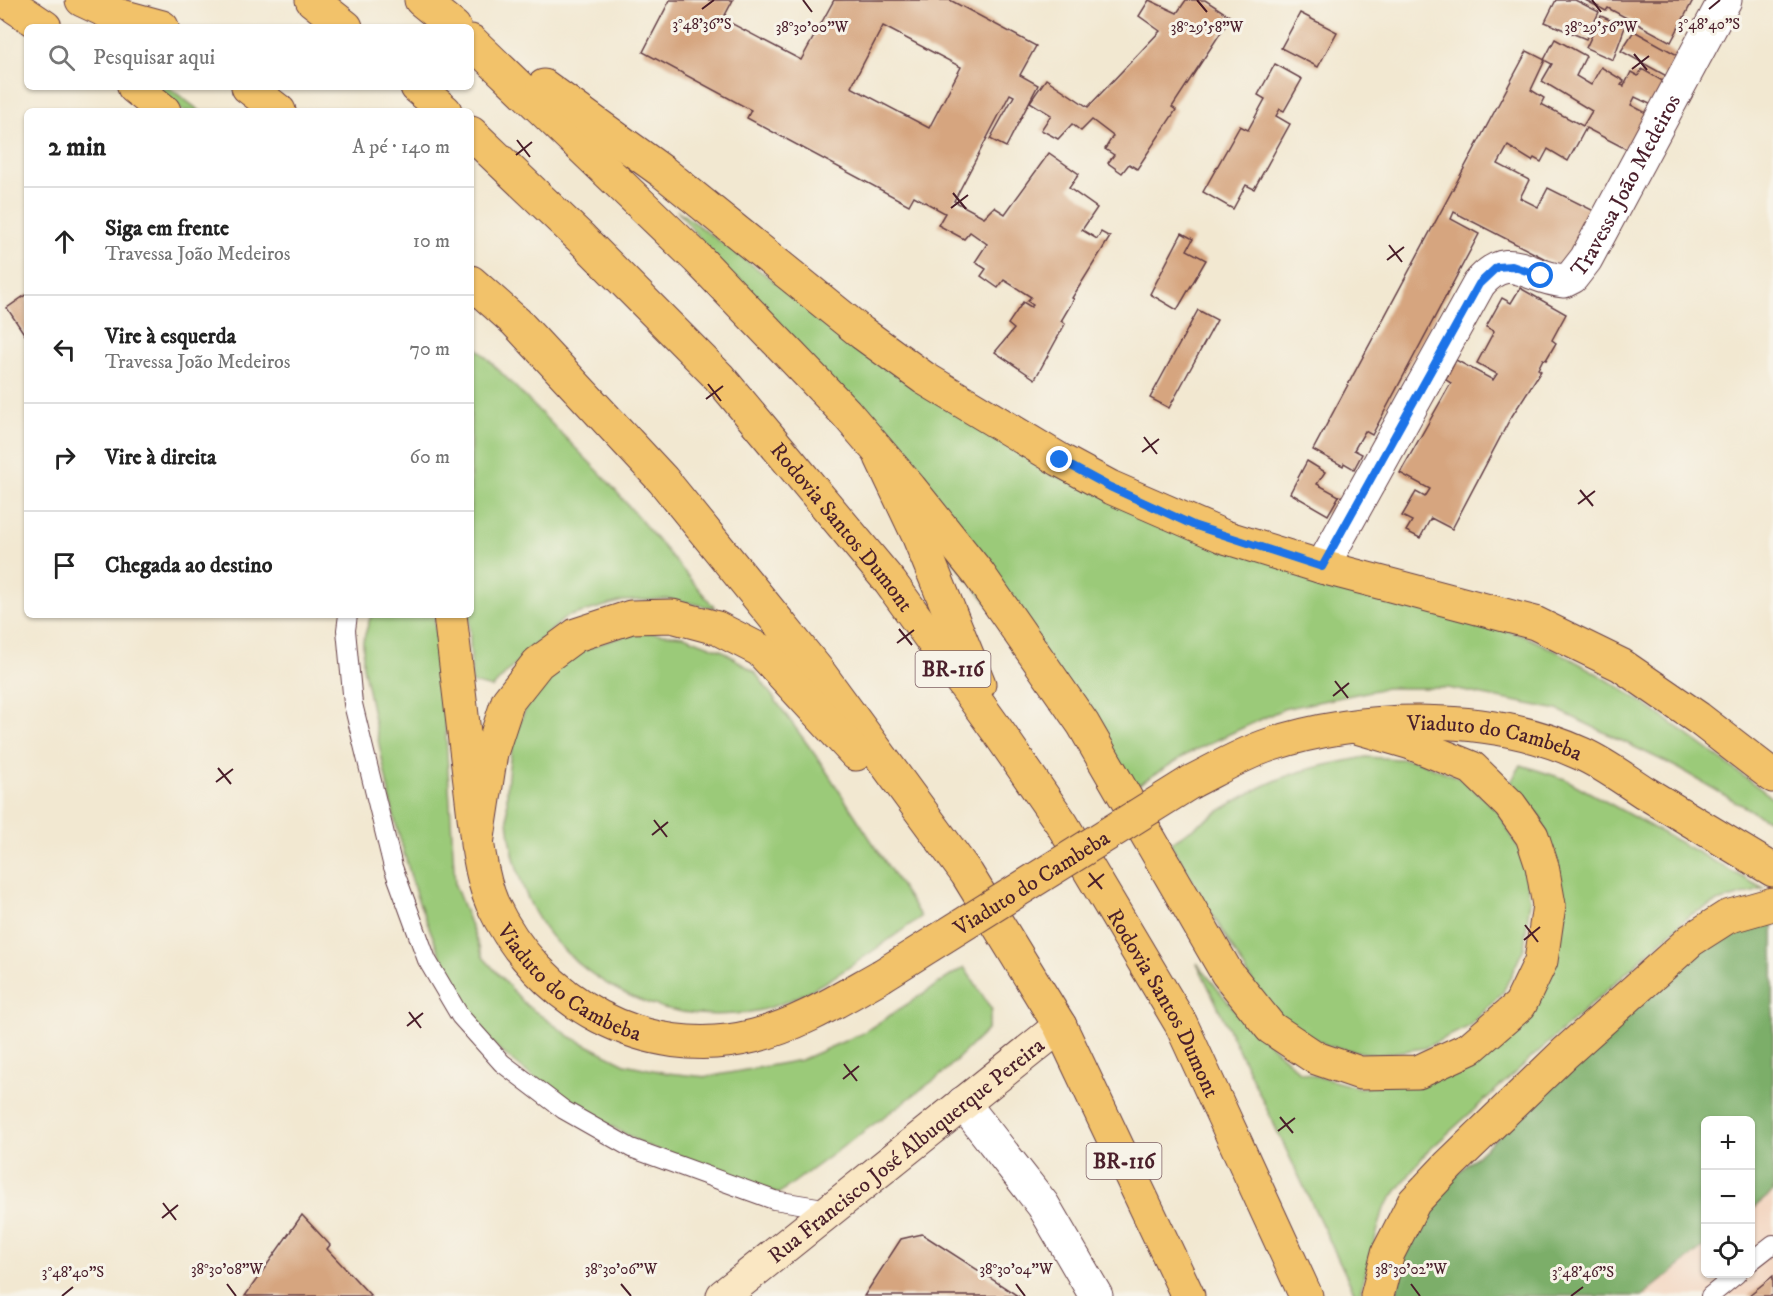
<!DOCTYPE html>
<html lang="pt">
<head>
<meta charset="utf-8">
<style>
	:root { --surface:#fff; --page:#f2f2f2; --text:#222; --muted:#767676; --line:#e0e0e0 }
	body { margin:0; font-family:"IM FELL DW Pica",serif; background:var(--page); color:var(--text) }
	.controls { position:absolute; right:18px; bottom:18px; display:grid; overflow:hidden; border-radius:9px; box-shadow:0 2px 4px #0004 }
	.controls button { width:54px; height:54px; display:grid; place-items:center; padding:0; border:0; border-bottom:2px solid var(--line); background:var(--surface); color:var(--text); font:30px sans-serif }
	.stop { position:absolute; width:18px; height:18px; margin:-14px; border:4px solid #1a73e8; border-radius:50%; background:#fff }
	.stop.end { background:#1a73e8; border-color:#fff; box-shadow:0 2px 6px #0008 }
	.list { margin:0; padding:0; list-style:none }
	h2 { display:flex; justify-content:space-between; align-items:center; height:78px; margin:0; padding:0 24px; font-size:26px }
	h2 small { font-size:20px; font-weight:400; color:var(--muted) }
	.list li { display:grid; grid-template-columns:39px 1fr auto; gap:18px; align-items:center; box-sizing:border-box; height:108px; padding:0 24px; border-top:2px solid var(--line) }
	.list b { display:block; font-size:22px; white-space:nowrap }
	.list p { margin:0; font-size:20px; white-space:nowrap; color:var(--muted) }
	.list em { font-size:20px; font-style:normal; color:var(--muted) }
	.icon { flex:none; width:33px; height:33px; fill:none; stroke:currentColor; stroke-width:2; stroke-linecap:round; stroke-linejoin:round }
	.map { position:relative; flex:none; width:1773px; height:1296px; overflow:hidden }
	.search { position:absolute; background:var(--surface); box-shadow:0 2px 4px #0004; left:24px; top:24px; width:450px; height:66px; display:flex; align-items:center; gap:15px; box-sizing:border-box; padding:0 21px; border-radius:9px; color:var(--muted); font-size:22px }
	.panel { position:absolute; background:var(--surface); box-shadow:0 2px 4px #0004; left:24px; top:108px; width:450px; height:510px; border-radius:9px }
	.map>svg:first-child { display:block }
</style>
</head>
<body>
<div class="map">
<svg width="1773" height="1296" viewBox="0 0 1773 1296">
	<rect width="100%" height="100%" fill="#f7f3e8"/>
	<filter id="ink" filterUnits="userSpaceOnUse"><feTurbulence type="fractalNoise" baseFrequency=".0167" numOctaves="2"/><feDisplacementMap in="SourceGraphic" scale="12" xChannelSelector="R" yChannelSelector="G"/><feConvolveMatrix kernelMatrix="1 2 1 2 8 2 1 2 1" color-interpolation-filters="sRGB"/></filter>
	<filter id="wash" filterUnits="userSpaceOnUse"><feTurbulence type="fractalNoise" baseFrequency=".008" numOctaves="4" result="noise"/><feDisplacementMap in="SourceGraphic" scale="24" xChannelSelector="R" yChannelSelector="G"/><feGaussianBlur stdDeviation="1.35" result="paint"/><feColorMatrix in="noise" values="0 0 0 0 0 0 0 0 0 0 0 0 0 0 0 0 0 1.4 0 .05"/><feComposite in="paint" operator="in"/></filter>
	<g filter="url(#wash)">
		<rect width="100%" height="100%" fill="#f2e8d1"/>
		<polygon fill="#f3d4bf" points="1773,1192 1773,1296 1642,1296 1705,1246 1706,1274 1750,1274 1751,1210"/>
		<g fill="#9bca79" stroke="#727452" stroke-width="1.5">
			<polygon points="153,87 168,87 200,111 183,111"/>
			<path d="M 677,210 L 804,303 L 1046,470 L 1526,637 C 1617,676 1693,740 1773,798 L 1773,821 L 1762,817 L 1678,768 L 1558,710 L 1448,688 L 1386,688 L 1283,709 L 1189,753 L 1133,788 Z"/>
			<polygon points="471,342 604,477 715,608 668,599 623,601 566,617 520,659 492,688 472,683 469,615"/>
			<polygon points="371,615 434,615 445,720 455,885 483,957 526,1005 571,1037 625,1064 667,1073 707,1077 801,1060 863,1033 964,967 992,1010 987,1030 941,1075 778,1194 645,1145 558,1097 498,1049 462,1009 416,895 394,817 363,666 363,641"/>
			<path d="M 643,632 L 684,636 L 723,651 L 755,672 L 821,763 L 921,917 C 876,948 810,1001 756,1011 C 681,1025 609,999 556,942 C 492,873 483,707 575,655 C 596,643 619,637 643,632 Z"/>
			<path d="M 1366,757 L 1414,760 L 1460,778 L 1497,810 L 1521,852 L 1530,900 L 1524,948 L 1503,992 L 1468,1027 L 1424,1048 L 1376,1055 L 1328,1046 L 1285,1021 L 1253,983 L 1170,843 C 1205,821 1239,796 1277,780 C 1305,768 1336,763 1366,757 Z"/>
			<polygon points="1521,765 1565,779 1764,889 1717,902 1690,915 1425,1154 1384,1208 1359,1296 1356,1296 1197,963 1241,1018 1300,1072 1360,1088 1458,1072 1563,923 1559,869 1540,817 1511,782"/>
		</g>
		<polygon fill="#7cae69" stroke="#63664a" stroke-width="1.5" points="1763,923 1773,923 1773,1192 1751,1210 1750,1120 1706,1120 1705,1246 1642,1296 1396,1296 1408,1237 1443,1187 1705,945 1724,932"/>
		<g id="blocks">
			<g fill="#d6a57f" fill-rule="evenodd">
				<path d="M 670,0 L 733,0 L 723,19 L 801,60 L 834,0 L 950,0 L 1036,46 L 1020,75 L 1038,85 L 1006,147 L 990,139 L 1014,96 L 1010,94 L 954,201 L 984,217 L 994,207 L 1005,214 L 1049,153 L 1079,174 L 1069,188 L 1097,208 L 1082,230 L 1097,239 L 1101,232 L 1110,237 L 1072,298 L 1074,299 L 1061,321 L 1065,324 L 1035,379 L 995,352 L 1014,329 L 1008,324 L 1023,302 L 1031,307 L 1033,305 L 1027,301 L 1031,297 L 1004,280 L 998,288 L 981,276 L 986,269 L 975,262 L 987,244 L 970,232 L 964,239 L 938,225 L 945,213 L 914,196 L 909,205 L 747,118 L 751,110 L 643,52 ZM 883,26 L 961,67 L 929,128 L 851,87 Z"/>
				<polygon points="1149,0 1177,13 1186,0 1205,0 1231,17 1172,107 1176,110 1137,169 1129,164 1122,173 1108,163 1114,155 1105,149 1113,136 1092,120 1081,131 1072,124 1058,139 1041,130 1051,115 1030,102 1046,79 1088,107 1160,31 1139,16"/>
				<polygon points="1556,0 1575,0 1599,12 1586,39 1545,22"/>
				<polygon points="1585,0 1693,0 1671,42 1608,8 1606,11"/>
				<polygon points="1300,13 1337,32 1318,67 1281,48"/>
				<polygon points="1601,16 1625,27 1613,60 1586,48"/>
				<polygon points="1634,31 1681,57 1670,78 1621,51"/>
				<polygon points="1555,39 1586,56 1576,76 1591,85 1601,67 1624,81 1621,85 1624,86 1631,72 1638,76 1642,69 1666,83 1654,106 1635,97 1631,105 1650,115 1630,151 1586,128 1568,161 1548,149 1541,162 1534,158 1532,161 1508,146 1498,164 1529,180 1520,198 1538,207 1548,188 1596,212 1563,268 1454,212 1451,219 1479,234 1372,435 1365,431 1354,450 1362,454 1354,469 1344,463 1343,466 1313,450 1527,51 1545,60 1531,90 1544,98 1541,104 1583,126 1592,111 1542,81 1552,64 1544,60"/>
				<polygon points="1275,64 1302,79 1284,111 1280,109 1276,116 1290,124 1254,189 1246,185 1233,209 1203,192 1240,126 1248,130 1265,99 1258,95"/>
				<polygon points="1182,233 1193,239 1187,250 1206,260 1177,310 1150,294"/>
				<polygon points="1520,288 1566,314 1552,340 1556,343 1546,360 1543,359 1538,369 1541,371 1510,419 1452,529 1431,518 1420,538 1406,531 1412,521 1402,516 1416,492 1425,497 1430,489 1400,473 1451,383 1446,380 1456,360 1493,380 1497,374 1477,363 1494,331 1486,327 1502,298 1511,303"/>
				<polygon points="27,294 27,338 7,308"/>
				<polygon points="1198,310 1217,320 1169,408 1150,398"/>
				<polygon points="1307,461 1325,472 1317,484 1339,496 1328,515 1290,493"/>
				<polygon points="302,1215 330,1245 327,1249 371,1296 245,1296"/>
				<polygon points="922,1234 1018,1296 864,1296 901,1239"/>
				<polygon points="1773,1276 1773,1296 1748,1296"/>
			</g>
		</g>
	</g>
	<g filter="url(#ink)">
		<use href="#blocks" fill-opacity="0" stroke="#633d44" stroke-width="1.5"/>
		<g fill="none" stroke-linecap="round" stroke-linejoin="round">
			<defs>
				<g id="lane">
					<polyline points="348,615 346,630 353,704 393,867 427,960 460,1016 502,1063 564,1110 631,1148 774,1200 830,1209"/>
					<polyline points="1750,1262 1773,1244"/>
					<polyline points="1710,1296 1737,1274"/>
				</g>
				<g id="street">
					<path id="s1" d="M 1322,567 L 1479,284 C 1509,248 1527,278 1564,281 L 1572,277 L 1586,259 L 1725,0"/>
					<polyline points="963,1103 1043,1205 1096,1296"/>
				</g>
				<g id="secondary">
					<path id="s2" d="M 723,1296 L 1060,1026"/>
				</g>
				<g id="primary">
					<polyline points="5,0 45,27"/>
					<polyline points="421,0 454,27"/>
					<polyline points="471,41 698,259 846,413 910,488 978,573 1083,724 1227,973 1271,1028 1316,1058 1360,1073 1418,1072 1470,1048 1520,1005 1541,961 1549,905 1542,866 1532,836 1510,805 1472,768 1411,743 1356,727"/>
					<polyline points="544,86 663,172 862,333 924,378 1060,460 1110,487 1225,537 1322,567 1535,623 1621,665 1698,718 1773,776"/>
					<polyline points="134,87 164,111"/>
					<path id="s3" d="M 450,615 C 457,674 464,733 471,791 C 475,824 479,873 492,903 C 538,1002 646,1063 754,1036 C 801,1024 840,999 881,976"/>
					<path id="s4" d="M 1191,782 C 1217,769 1242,754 1269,745 C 1363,714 1491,712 1582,754 C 1604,764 1624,779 1644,792 C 1687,818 1730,844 1773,870"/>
				</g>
				<g id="highway">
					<polyline points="82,0 110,13 162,27"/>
					<polyline points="312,0 346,27"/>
					<polyline points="248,87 279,111"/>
					<polyline points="417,87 445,111"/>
					<path id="s5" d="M 471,133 L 582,239 L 719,377 L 890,582 L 999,733 L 1062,824 L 1181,1024 L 1306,1296"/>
					<polyline points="471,282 516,322 663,480 818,671 967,874 1060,1026 1188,1296"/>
					<polyline points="881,457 918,535 979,684"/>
					<polyline points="477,844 491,753 508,701 538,663 576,635 631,617 672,616 717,628 760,650 856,754"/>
					<polyline points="1377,1296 1388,1253 1414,1202 1449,1165 1565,1053 1691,940 1727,917 1773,904"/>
				</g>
			</defs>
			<use href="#lane" stroke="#633d44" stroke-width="20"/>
			<use href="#street" stroke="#633d44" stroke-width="35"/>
			<use href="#secondary" stroke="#633d44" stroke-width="35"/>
			<use href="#primary" stroke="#633d44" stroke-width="35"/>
			<use href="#highway" stroke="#633d44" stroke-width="35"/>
			<use href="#lane" stroke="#fff" stroke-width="18"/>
			<use href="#street" stroke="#fff" stroke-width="33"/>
			<use href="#secondary" stroke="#fae7c3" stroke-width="33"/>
			<use href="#primary" stroke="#f2c26a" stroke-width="33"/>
			<use href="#highway" stroke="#f2c26a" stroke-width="33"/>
			<defs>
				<g id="primary-bridge">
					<path id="s6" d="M 881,976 L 1191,782"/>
				</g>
			</defs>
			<use href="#primary-bridge" stroke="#633d44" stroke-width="35" stroke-linecap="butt"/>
			<use href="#primary-bridge" stroke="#f2c26a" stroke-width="33"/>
		</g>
	</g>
	<g fill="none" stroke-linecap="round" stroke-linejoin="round" filter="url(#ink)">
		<polyline stroke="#1a73e8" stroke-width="8" points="1060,460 1110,487 1193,525 1322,567 1479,284 1497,267 1512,266 1541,276"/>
	</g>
	<path fill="none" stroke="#4a1f2b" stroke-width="2" d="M 803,0 L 812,12M 1197,0 L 1207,12M 1592,0 L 1601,12M 702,9 L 714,0M 1709,9 L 1720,0M 1634,54 L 1647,70M 1632,69 L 1649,56M 517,140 L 530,157M 516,155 L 532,142M 953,193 L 966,209M 951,208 L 968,195M 1389,245 L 1402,262M 1387,260 L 1404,247M 708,384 L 721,401M 706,399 L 723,386M 1144,437 L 1157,454M 1142,452 L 1159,439M 1580,490 L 1593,506M 1578,504 L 1595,491M 899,629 L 912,645M 897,643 L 914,630M 1335,681 L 1348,698M 1333,696 L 1349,683M 218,768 L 231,784M 216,782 L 233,769M 654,820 L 667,837M 652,835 L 668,822M 1089,873 L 1102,889M 1088,887 L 1104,874M 1525,925 L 1538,942M 1524,940 L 1540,927M 409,1012 L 421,1028M 407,1026 L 423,1013M 844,1064 L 857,1081M 843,1079 L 859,1066M 1280,1117 L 1293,1133M 1278,1131 L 1295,1118M 163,1203 L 176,1220M 162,1218 L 178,1205M 227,1284 L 236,1296M 621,1284 L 631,1296M 1016,1284 L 1025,1296M 1411,1284 L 1420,1296M 62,1296 L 73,1287M 1571,1296 L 1583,1287"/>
	<g text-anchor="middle" stroke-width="6" stroke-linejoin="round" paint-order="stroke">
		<g fill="#f7f3e8" stroke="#7e5f64" stroke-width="1.5">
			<rect x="915.5" y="651" width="75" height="36" rx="4.5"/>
			<rect x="1086.5" y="1143" width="75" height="36" rx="4.5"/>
		</g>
		<g font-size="21" font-weight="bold" fill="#4a1f2b">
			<text x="953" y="676">BR-116</text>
			<text x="1124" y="1168">BR-116</text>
		</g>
		<g font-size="22" fill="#4a1f2b" stroke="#f7f3e8">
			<text dy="8" stroke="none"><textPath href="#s1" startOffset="532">Travessa João Medeiros</textPath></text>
			<text dy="8" stroke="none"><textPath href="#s5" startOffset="542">Rodovia Santos Dumont</textPath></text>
			<text dy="8" stroke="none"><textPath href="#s4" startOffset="316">Viaduto do Cambeba</textPath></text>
			<text dy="8" stroke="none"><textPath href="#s6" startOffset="177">Viaduto do Cambeba</textPath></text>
			<text dy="8" stroke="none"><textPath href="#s3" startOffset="406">Viaduto do Cambeba</textPath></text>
			<text dy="8" stroke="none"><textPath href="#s5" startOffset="1118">Rodovia Santos Dumont</textPath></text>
			<text dy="8" stroke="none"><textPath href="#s2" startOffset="234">Rua Francisco José Albuquerque Pereira</textPath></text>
		</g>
	</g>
	<g font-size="15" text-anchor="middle" fill="#4a1f2b" stroke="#f7f3e8" stroke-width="6" stroke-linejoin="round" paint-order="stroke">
		<text x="1709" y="29">3°48'40"S</text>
		<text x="702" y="29">3°48'36"S</text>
		<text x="812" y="32">38°30'00"W</text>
		<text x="1207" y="32">38°29'58"W</text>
		<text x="1601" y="32">38°29'56"W</text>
		<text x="227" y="1274">38°30'08"W</text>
		<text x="621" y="1274">38°30'06"W</text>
		<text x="1016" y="1274">38°30'04"W</text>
		<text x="1411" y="1274">38°30'02"W</text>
		<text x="73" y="1277">3°48'40"S</text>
		<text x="1583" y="1277">3°48'46"S</text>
	</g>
</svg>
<div class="controls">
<button>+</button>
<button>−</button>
<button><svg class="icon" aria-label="locate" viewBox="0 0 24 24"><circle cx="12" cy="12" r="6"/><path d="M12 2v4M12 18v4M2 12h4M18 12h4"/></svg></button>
</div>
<div class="stop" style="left:1541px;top:276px"></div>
<div class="stop end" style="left:1060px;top:460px"></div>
<div class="search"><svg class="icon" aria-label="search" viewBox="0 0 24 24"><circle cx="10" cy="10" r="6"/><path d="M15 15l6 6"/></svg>Pesquisar aqui</div>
<section class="panel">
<h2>2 min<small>A pé · 140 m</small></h2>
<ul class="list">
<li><svg class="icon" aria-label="ahead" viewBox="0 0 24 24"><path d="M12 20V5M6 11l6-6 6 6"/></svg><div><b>Siga em frente</b><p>Travessa João Medeiros</p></div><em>10 m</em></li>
<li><svg class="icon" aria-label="left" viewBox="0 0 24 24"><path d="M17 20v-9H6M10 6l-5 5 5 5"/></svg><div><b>Vire à esquerda</b><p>Travessa João Medeiros</p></div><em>70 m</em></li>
<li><svg class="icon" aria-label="right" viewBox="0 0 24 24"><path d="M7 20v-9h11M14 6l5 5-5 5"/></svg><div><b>Vire à direita</b></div><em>60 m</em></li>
<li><svg class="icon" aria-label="arrive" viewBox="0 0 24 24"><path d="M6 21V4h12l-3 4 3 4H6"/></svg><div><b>Chegada ao destino</b></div></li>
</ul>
</section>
</div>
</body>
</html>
